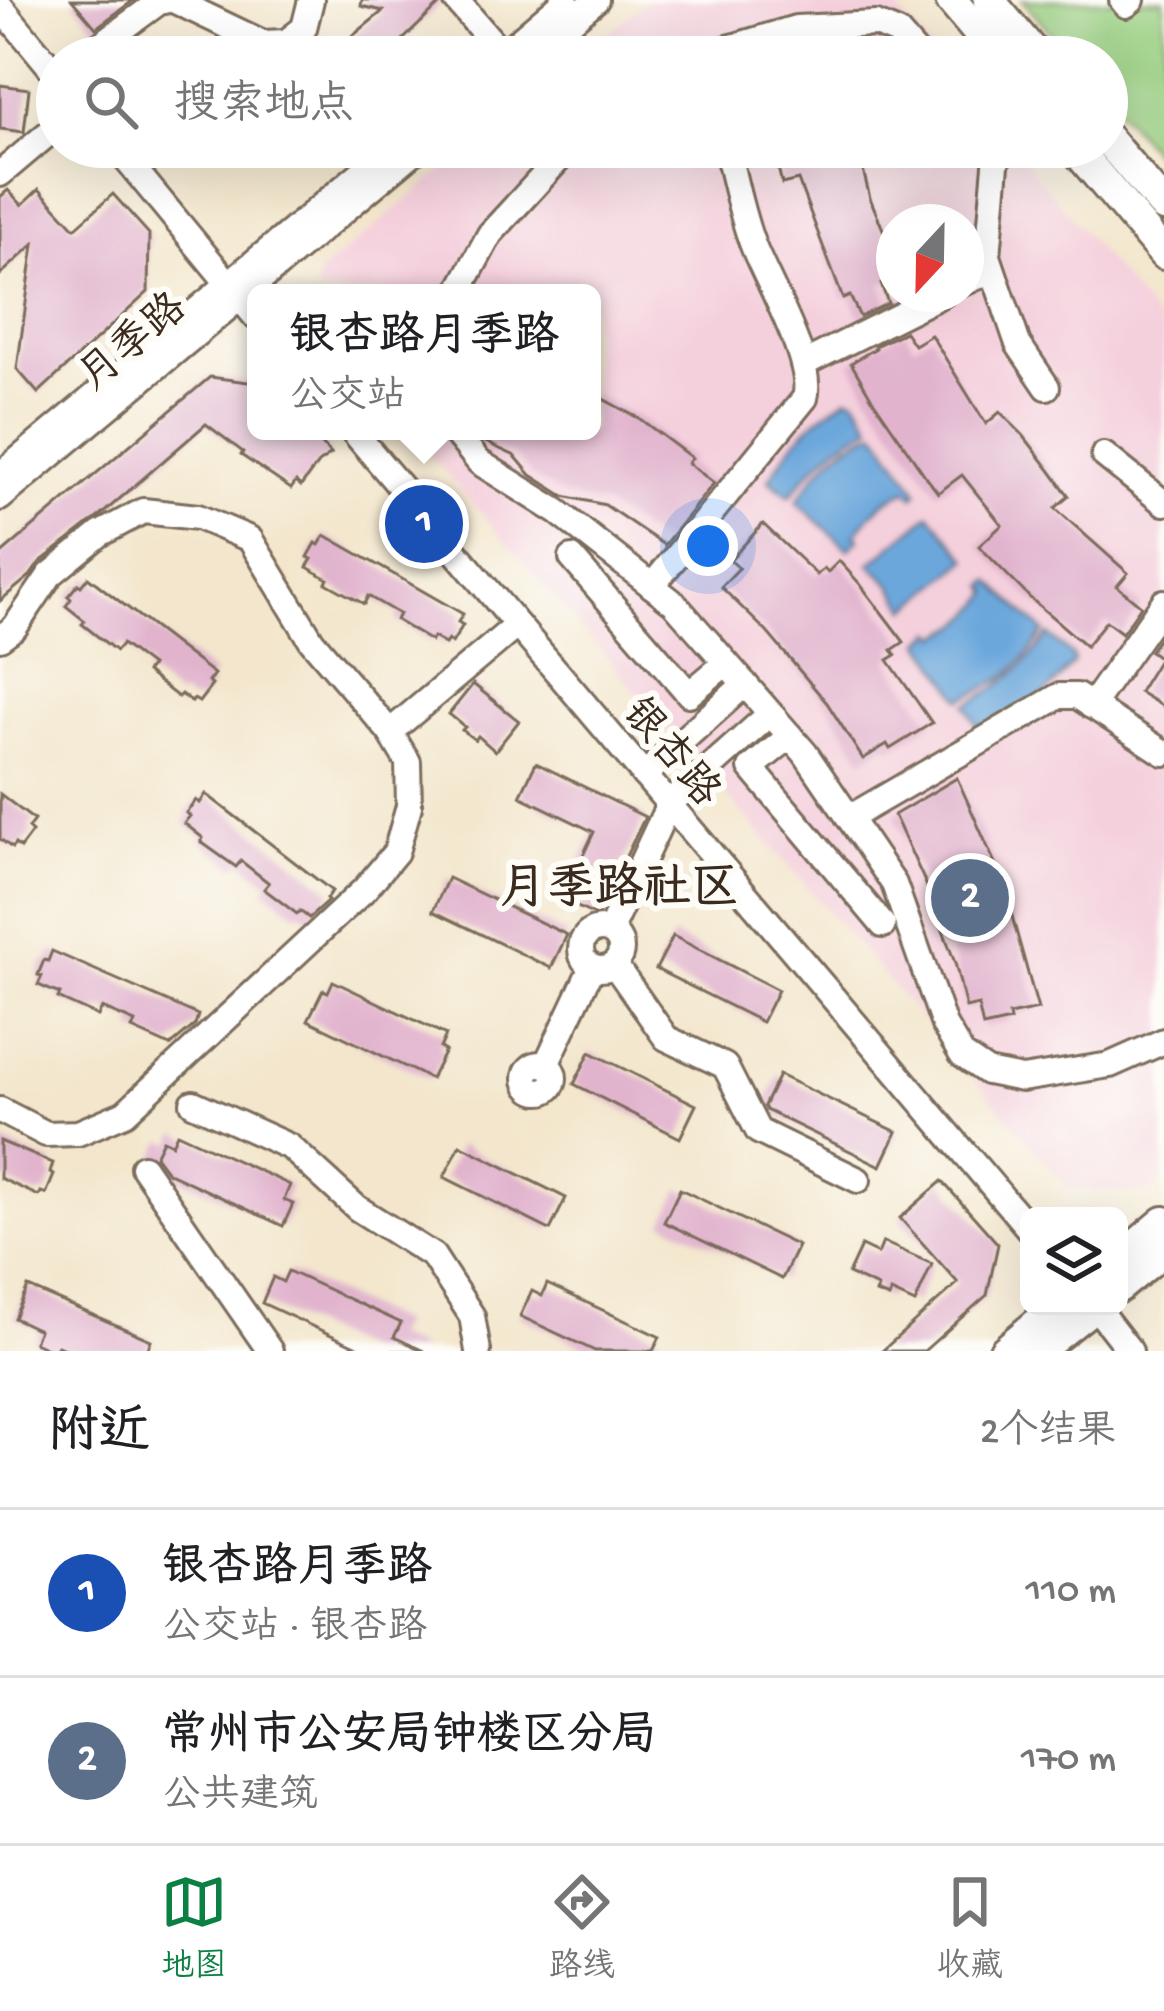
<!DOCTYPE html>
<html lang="zh">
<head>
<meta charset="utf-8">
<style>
	:root { --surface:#fff; --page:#f2f2f2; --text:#202124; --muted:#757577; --line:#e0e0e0; --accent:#0b8043 }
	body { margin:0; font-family:"Gochi Hand","LXGW WenKai TC",sans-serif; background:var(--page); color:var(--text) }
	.controls { position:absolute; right:36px; bottom:36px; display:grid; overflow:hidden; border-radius:18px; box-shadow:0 12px 48px #0002 }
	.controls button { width:108px; height:108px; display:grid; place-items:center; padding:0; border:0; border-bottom:3px solid var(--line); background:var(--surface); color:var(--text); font:60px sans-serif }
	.compass { position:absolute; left:876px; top:204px; width:108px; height:108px; border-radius:50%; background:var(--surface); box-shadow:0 12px 48px #0002; rotate:202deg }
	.you { position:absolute; left:708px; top:546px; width:42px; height:42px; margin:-30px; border:9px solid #fff; border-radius:50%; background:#1a73e8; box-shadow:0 0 0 18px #1a73e833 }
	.badge { display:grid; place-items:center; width:78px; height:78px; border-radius:50%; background:var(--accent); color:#fff; font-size:39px; font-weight:700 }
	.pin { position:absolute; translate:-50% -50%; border:6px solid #fff; box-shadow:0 3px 12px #0006 }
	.popup { position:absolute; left:247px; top:284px; width:354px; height:156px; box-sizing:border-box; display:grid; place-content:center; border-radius:18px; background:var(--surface); filter:drop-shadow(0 3px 9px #0005); font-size:39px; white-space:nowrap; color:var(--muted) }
	.popup b { font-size:45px; color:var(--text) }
	.popup::after { content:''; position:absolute; left:50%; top:100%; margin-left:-24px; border:24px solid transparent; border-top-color:var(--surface) }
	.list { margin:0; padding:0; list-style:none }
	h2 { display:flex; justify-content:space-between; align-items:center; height:156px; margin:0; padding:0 48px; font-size:51px }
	h2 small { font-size:39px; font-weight:400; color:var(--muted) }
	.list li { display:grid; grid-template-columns:78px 1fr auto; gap:36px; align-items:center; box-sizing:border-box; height:168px; padding:0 48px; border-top:3px solid var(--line) }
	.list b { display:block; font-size:45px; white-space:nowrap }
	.list p { margin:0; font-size:39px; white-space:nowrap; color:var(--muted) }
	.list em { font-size:39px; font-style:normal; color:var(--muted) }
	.icon { flex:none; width:66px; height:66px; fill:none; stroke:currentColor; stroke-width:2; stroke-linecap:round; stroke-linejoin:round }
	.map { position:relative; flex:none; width:1164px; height:1351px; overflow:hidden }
	.search { position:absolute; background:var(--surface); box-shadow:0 12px 48px #0002; left:36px; right:36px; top:36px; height:132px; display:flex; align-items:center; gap:30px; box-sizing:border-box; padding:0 42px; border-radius:66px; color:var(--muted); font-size:45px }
	.sheet { height:492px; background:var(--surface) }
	nav { display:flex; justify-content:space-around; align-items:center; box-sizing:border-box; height:168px; border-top:3px solid var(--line); background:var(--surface); font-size:33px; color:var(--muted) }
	nav a { display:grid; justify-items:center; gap:6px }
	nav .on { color:var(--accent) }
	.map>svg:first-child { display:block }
</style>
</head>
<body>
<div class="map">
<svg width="1164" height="1351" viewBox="0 0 1164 1351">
	<rect width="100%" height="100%" fill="#fdfcf7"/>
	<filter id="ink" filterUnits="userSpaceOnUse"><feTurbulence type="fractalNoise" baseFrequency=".00833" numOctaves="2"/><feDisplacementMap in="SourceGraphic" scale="24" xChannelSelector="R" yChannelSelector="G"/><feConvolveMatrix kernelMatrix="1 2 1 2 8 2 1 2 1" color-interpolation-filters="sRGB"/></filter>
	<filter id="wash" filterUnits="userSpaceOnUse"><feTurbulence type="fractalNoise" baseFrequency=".004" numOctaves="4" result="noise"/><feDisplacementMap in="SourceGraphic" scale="48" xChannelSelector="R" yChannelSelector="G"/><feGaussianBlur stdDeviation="2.7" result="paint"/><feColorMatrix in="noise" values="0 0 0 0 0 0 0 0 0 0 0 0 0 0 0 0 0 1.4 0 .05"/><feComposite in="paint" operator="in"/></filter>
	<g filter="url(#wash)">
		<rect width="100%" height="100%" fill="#f3e6cc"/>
		<g fill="#f4cfdc" fill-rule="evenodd">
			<polygon points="648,0 890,0 938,57 580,57"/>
			<path d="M 471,147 L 1013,147 L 1164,329 L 1164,1180 L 1149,1193 L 1070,1189 L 409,431 L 592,431 L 592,293 L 317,293 L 318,274 ZM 894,222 L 966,222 L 966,294 L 894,294 Z"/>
		</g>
		<polygon fill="#97cd7f" stroke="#697c4e" stroke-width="3" points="1022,0 1164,0 1164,164 1107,98 1107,57 1072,57"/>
		<g fill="#6ca7dc" stroke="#54687d" stroke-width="3">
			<path d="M 848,397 L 856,399 L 872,426 C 836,443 814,464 790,496 L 769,480 C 793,439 809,423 848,397 Z"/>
			<path d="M 876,431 L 918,491 L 913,496 L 907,490 C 883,500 871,512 856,534 L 859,539 L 848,549 L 797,502 C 820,465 836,448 876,431 Z"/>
			<polygon points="930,514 968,559 908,609 891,584 870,564"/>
			<path d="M 991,581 L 1044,632 C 1020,669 1001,683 961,699 L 922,642 L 934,632 L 939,636 C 962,625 976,615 990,592 L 986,586 Z"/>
			<path d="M 1048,635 L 1072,655 L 1074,662 L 1046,693 L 979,729 L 966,705 C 1001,687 1025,668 1048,635 Z"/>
		</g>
		<g id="blocks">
			<g fill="#e1b3cd">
				<polygon points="72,0 134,0 96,28"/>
				<polygon points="362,0 440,0 440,4 385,57 327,57 383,11 361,6"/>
				<polygon points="0,85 29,89 24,132 0,129"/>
				<polygon points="773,147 836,147 840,163 860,158 870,198 894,256 894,278 881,284 888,303 860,317 850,296 843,299 798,180 782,184"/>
				<polygon points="39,189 75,228 113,194 149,234 148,292 38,393 17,369 34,244 0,275 0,197 8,190 22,205"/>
				<polygon points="905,332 914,345 931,335 986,424 1000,412 1023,435 1050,470 1069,496 1055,508 1128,573 1117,586 1141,606 1122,633 1106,621 1086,646 1030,598 979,546 1002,525 962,475 938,493 926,477 871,397 851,363 876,348 875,346"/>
				<polygon points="210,377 256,383 256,431 310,431 331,454 318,463 301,486 296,482 291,489 241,455 243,452 206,424 101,515 40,562 30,576 0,601 0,555"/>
				<polygon points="592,393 640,419 692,458 688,463 714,483 664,545 605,505 564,496 531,475 515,456 483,441 486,431 592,431"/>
				<polygon points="763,524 817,575 824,568 828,572 839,561 860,584 904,642 892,650 896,655 888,660 932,723 890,749 887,744 863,759 827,703 767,632 721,587 739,568 730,560"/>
				<polygon points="325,535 463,614 458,622 463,625 452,643 448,640 445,644 433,637 431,641 396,620 399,614 368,596 364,604 326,583 328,579 307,567 312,559 308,557 316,543 319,545"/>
				<polygon points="88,577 214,674 208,682 212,685 199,702 194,699 192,702 181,694 178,697 146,672 151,666 122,644 116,651 82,624 85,621 66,606 71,599 68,596 78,584 81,586"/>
				<polygon points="1164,631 1164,707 1139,692 1160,658 1150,651"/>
				<polygon points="473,684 519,721 495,751 478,736 475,740 462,730 465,727 449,714"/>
				<polygon points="536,763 645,817 597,916 562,900 594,832 520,796"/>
				<polygon points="957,778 1001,877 1038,1009 1009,1015 1010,1021 983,1027 978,1005 966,1008 955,963 926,884 894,815"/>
				<polygon points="0,794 34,820 28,828 32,832 20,848 15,844 12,848 0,839"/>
				<polygon points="206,794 332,891 326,899 328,901 309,918 300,911 297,914 264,889 269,883 241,861 236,867 201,842 203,838 184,823 190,816 186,813 196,800 200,803"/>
				<polygon points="448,878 567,935 551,968 433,911"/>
				<polygon points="673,936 778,990 762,1022 656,969"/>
				<polygon points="52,951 198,1015 195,1025 170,1046 132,1029 135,1022 102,1008 98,1016 58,998 60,994 38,985 42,976 38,975 44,960 48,961"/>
				<polygon points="333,981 446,1035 440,1048 445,1051 431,1079 308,1020 323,990 328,992"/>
				<polygon points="590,1052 696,1105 680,1138 574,1084"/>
				<polygon points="779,1075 897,1132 881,1166 766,1110 764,1106"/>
				<polygon points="177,1133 290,1185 284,1200 293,1204 283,1226 167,1172 155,1156 163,1140 172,1144"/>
				<polygon points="0,1141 53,1163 50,1173 54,1175 46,1194 41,1192 39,1196 0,1178"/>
				<polygon points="460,1145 566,1198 550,1230 444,1177"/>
				<polygon points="942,1181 998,1244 987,1295 924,1351 882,1351 958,1283 900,1218"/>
				<polygon points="680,1189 798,1246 782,1279 664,1222"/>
				<polygon points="883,1242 932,1264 915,1303 891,1292 889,1298 876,1293 878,1287 848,1274 861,1246 878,1254"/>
				<polygon points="288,1271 401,1323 394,1337 424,1351 366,1351 262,1303 273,1277 283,1282"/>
				<polygon points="547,1284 660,1337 653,1351 595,1351 520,1316 532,1291 542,1296"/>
				<polygon points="28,1287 151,1340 147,1351 69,1351 58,1346 54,1351 34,1342 39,1330 14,1318"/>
			</g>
		</g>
	</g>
	<g filter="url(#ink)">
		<use href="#blocks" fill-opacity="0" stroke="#7b6c5b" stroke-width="3"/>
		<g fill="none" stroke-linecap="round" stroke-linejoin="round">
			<defs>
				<g id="minor">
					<polyline points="173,0 263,43 286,42 304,28 311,0"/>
					<polyline points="456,0 505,57"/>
					<polyline points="1122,0 1126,5 1132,0"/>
					<polyline points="0,6 57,75"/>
					<polyline points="84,57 159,2 168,0"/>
					<polyline points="499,57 566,0"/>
					<polyline points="528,57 596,0"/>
					<polyline points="710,57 722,50 796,28 876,24 898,33 919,57"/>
					<polyline points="116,147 256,317"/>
					<polyline points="1001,147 996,165 988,256 1018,344 1047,387"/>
					<polyline points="0,174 57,126"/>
					<polyline points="966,282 979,276 988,256"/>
					<polyline points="458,293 490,234 570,147"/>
					<polyline points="803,364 943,294"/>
					<polyline points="353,431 1029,1229"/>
					<polyline points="454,431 479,462 558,512 674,603 805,753 894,884 944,1025 962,1055 987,1072 1022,1079 1110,1065 1164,1041"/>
					<polyline points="1104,455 1164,503"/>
					<polyline points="0,475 392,147"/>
					<polyline points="0,498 420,147"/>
					<polyline points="572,558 689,694 726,663"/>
					<path d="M 652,586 L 805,398 C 815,364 768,283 754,248 C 741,216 735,180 726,147"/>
					<polyline points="0,638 15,627 50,575 100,534 143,511 198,517 250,539 312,641 390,732 408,762 409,806 396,852 365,889 125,1113 78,1133 46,1134 0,1110"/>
					<polyline points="1091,706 1164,602"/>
					<polyline points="390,732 517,625"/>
					<polyline points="790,736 751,768 883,925"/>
					<polyline points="644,775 745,684"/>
					<polyline points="849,818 1059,696 1077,696 1164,753"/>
					<circle cx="601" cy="949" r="20"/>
					<polyline points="610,930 669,804 770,714"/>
					<polyline points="614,964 666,1038 725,1066 758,1131 858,1180"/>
					<circle cx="540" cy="1078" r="14"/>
					<polyline points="546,1065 592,967"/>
					<polyline points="193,1103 290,1147 357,1208 433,1256 472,1316 478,1351"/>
					<polyline points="143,1167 270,1351"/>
					<polyline points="1095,1306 1130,1351"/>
				</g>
				<g id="major">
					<polyline points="951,0 999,57"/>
					<polyline points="989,0 1037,57"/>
					<polyline points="1107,139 1164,206"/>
					<polyline points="1074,147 1164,254"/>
					<polyline points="1119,1260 1164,1222"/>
					<polyline points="1119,1287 1164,1250"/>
					<polyline points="1005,1351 1050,1313"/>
					<polyline points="1037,1351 1094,1306"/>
				</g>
			</defs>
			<use href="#minor" stroke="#7b6c5b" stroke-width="30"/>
			<use href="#major" stroke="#7b6c5b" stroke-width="36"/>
			<use href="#minor" stroke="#fff" stroke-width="24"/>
			<use href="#major" stroke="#fff" stroke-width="30"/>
		</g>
	</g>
	<g text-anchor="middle" stroke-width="12" stroke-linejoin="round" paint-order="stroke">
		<g font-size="42" fill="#3b2a1e" stroke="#fdfcf7">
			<text transform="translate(130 339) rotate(-40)" y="15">月季路</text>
			<text transform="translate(674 750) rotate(50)" y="15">银杏路</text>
		</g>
		<g font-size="48" font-weight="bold" fill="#3b2a1e" stroke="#fdfcf7">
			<text x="619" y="901">月季路社区</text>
		</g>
	</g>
</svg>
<div class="controls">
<button><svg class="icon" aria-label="layers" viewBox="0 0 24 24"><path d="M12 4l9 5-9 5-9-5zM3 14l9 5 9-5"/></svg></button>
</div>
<svg class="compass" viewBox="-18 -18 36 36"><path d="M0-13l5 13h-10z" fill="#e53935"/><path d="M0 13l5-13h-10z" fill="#757577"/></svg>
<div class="you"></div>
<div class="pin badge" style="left:424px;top:524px;background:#1a4fb4">1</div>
<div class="popup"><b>银杏路月季路</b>公交站</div>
<div class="pin badge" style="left:970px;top:898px;background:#5c6f8a">2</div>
<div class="search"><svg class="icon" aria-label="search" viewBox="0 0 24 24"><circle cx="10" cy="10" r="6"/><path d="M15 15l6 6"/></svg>搜索地点</div>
</div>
<section class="sheet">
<h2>附近<small>2个结果</small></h2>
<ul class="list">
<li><span class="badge" style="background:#1a4fb4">1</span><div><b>银杏路月季路</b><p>公交站 · 银杏路</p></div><em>110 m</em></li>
<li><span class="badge" style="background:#5c6f8a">2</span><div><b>常州市公安局钟楼区分局</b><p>公共建筑</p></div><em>170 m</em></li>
</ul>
</section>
<nav>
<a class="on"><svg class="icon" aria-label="map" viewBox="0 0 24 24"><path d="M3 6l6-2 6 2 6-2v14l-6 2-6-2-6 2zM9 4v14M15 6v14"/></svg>地图</a>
<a><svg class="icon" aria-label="directions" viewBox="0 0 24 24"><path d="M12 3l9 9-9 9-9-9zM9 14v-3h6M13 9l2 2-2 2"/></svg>路线</a>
<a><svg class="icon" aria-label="saved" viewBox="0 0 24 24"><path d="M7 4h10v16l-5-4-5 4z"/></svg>收藏</a>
</nav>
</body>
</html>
